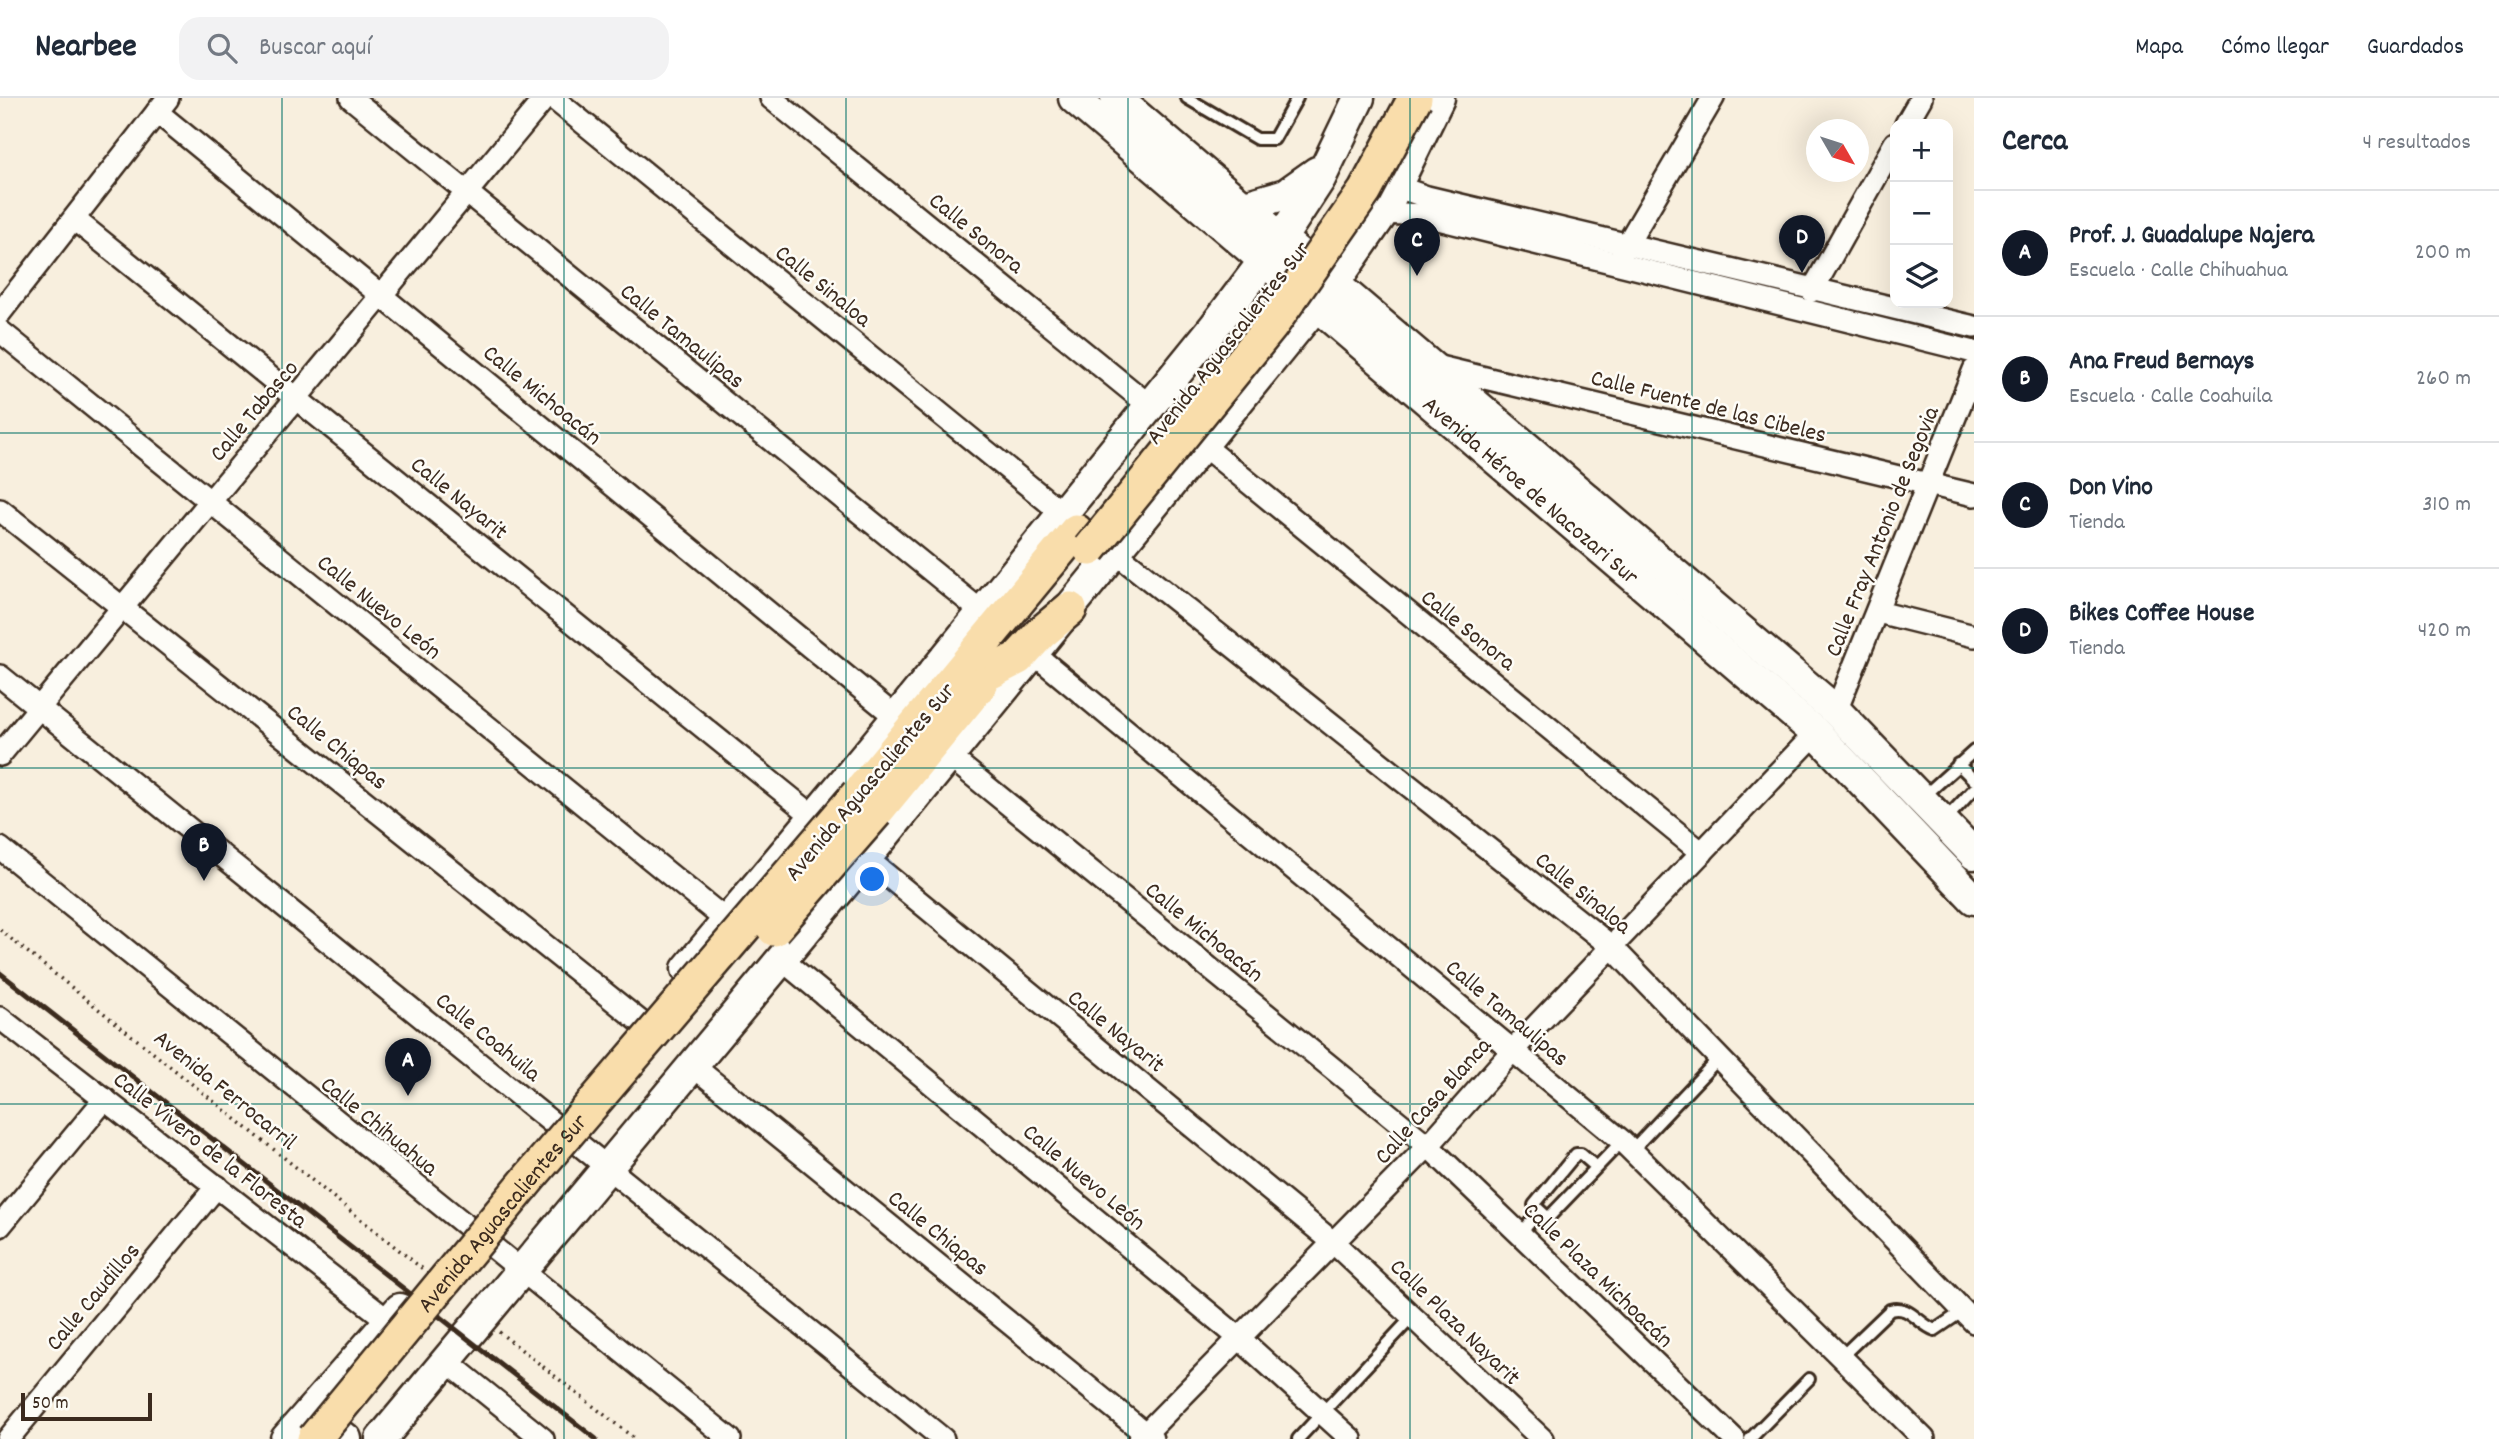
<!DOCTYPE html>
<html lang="es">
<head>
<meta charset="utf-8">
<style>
	:root { --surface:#fff; --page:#f2f2f3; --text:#1f2937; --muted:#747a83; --line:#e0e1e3; --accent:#111827 }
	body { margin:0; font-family:Dekko,sans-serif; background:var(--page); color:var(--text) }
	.controls { position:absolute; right:21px; top:21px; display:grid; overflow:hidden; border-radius:14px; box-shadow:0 7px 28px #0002 }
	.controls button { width:63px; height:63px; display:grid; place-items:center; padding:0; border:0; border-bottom:2px solid var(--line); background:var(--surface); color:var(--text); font:35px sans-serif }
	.compass { position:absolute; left:1806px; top:21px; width:63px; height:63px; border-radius:50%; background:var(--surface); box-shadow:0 7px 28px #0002; rotate:129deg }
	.scale { position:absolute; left:21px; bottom:18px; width:131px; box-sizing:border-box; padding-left:7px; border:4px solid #3b2a1e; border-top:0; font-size:19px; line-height:24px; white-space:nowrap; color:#3b2a1e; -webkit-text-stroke:5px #fdfcf7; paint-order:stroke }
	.you { position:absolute; left:873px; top:782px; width:24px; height:24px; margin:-18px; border:5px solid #fff; border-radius:50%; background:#1a73e8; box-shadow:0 0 0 10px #1a73e833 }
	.badge { display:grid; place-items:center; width:46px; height:46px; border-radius:50%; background:var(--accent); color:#fff; font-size:23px; font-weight:700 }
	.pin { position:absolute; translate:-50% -58px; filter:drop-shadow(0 2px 4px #0008) }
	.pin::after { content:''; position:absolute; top:37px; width:24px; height:21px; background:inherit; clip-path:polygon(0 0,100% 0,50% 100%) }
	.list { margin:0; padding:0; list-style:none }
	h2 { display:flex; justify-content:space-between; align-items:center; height:91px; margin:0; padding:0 28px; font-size:30px }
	h2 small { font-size:23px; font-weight:400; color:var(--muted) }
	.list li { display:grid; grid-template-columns:46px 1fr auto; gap:21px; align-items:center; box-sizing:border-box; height:126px; padding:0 28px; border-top:2px solid var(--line) }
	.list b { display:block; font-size:26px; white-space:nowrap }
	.list p { margin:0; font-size:23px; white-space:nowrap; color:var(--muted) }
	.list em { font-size:23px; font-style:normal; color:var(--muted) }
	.icon { flex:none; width:38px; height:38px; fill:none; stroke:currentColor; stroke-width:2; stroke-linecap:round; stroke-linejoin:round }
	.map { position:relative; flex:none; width:1974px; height:1341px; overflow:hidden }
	header { display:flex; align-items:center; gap:42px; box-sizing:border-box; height:98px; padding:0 35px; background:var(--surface); border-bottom:2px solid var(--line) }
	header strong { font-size:33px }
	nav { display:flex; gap:38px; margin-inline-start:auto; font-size:24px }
	.search { width:490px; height:63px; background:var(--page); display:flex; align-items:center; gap:18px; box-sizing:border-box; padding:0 24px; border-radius:21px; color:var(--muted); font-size:26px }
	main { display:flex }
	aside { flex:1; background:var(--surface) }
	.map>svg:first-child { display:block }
</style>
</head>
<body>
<header>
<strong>Nearbee</strong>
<div class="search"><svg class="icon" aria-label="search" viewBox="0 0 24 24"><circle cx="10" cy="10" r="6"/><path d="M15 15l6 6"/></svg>Buscar aquí</div>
<nav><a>Mapa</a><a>Cómo llegar</a><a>Guardados</a></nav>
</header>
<main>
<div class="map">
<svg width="1974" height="1341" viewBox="0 0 1974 1341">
	<rect width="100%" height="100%" fill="#f8efde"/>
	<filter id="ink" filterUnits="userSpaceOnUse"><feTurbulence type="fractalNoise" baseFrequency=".0143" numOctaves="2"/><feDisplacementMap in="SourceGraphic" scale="14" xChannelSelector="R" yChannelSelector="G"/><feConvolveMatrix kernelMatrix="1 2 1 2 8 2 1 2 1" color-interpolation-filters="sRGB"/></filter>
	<g filter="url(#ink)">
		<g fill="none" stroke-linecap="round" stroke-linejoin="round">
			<defs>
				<g id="lane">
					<polyline points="1187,0 1257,41 1274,41 1297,0"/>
					<polyline points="1958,666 1974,682"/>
					<polyline points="1922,700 1974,653"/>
					<polyline points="1945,722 1974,691"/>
					<polyline points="1632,1052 1720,959"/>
					<polyline points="1596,1069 1581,1056 1576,1056 1534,1107 1546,1118 1550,1118 1622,1043"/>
					<polyline points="1519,1137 1540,1113"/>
					<path d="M 1842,1258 L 1890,1212 C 1909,1206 1918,1226 1935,1232 L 1963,1213"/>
					<polyline points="1298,1341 1413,1218"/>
					<polyline points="1750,1341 1809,1281"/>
				</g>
				<g id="street">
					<polyline points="351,0 982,514"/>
					<polyline points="553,0 1062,415"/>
					<polyline points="771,0 1150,308"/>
					<polyline points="157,14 897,620"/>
					<polyline points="1906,26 1921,0"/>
					<polyline points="1395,88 1427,99 1974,229"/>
					<polyline points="1383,115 1422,117 1974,254"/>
					<polyline points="74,121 813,718"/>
					<polyline points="1622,155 1713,0"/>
					<polyline points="1812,193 1895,45"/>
					<polyline points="0,215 168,0"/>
					<polyline points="0,233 727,823"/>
					<polyline points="1435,268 1974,397"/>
					<polyline points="1204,348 1702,755"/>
					<polyline points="0,412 642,925"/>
					<polyline points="1116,455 1612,849 1974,1224"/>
					<polyline points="1878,514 1974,538"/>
					<polyline points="1033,555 1622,1043 1924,1341"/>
					<polyline points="0,578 943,1341"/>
					<polyline points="1836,613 1974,272"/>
					<polyline points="0,657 545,0"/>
					<polyline points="949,658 1428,1048 1734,1341"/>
					<polyline points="0,750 730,1341"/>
					<polyline points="866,760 1334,1145 1542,1341"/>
					<polyline points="781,861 1238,1239 1351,1341"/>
					<polyline points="0,920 390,1224"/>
					<polyline points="692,967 1152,1341"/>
					<polyline points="0,1128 105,1001"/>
					<polyline points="445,1262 543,1341"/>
					<polyline points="8,1341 217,1088"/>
					<polyline points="1140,1341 1428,1048 1513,952 1816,635"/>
				</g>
				<g id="secondary">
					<path id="s1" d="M 1074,0 L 1816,635 L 1974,801"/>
					<polyline points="1116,0 1836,613 1974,756"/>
					<polyline points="1245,108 1286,96 1317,74"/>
					<polyline points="687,871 873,649 1214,229 1282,139 1320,81 1359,0"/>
					<polyline points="311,1313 346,1341"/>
					<polyline points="286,1341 400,1211"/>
					<polyline points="381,1341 866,760 1335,184 1383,115 1439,0"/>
				</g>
				<g id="primary">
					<polyline points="991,574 1018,560 1041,535 1070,511"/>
					<polyline points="858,696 1076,433"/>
					<polyline points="876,714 981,586"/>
				</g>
			</defs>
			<use href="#lane" stroke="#3b2a1e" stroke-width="16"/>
			<use href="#street" stroke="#3b2a1e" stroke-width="26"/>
			<use href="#secondary" stroke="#3b2a1e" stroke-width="35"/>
			<use href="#primary" stroke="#3b2a1e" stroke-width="38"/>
			<g stroke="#3b2a1e" stroke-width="3.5" stroke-dasharray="2 5" stroke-linecap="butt">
				<polyline points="0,832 424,1172"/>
				<polyline points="499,1234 635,1341"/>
			</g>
			<use href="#lane" stroke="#fdfcf7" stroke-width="10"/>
			<use href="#street" stroke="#fdfcf7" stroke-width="21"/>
			<use href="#secondary" stroke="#fdfcf7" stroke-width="30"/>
			<use href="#primary" stroke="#f9ddab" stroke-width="33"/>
			<polyline stroke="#3b2a1e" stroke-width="5" points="0,875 596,1341"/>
			<defs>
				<g id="primary-bridge">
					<polyline points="1090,451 1271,228 1365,93 1415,0"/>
					<polyline points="774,831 876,714"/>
					<path id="s2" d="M 314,1341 L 530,1079 L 858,696"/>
				</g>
			</defs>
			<use href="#primary-bridge" stroke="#3b2a1e" stroke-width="38" stroke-linecap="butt"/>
			<use href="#primary-bridge" stroke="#f9ddab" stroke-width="33"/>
		</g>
	</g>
	<path fill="none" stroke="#0f766e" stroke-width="2" stroke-opacity="0.55" d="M 282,0 L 282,1341M 564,0 L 564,1341M 846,0 L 846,1341M 1128,0 L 1128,1341M 1410,0 L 1410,1341M 1692,0 L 1692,1341M 0,335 L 1974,335M 0,670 L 1974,670M 0,1006 L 1974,1006"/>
	<g text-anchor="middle" stroke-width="5" stroke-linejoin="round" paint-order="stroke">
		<g font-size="24" fill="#3b2a1e" stroke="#fdfcf7">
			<text transform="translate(977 134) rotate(39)" y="8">Calle Sonora</text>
			<text transform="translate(824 187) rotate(39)" y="8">Calle Sinaloa</text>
			<text transform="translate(683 237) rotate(39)" y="8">Calle Tamaulipas</text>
			<text transform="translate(1227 244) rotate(-52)" y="8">Avenida Aguascalientes Sur</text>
			<text transform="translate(543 296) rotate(39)" y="8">Calle Michoacán</text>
			<text transform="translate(1709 307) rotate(14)" y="8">Calle Fuente de las Cibeles</text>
			<text transform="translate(253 312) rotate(-50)" y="8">Calle Tabasco</text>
			<text dy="8" stroke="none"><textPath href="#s1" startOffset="602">Avenida Héroe de Nacozari Sur</textPath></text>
			<text transform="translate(460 399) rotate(39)" y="8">Calle Nayarit</text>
			<text transform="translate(1881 433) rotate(-68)" y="8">Calle Fray Antonio de Segovia</text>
			<text transform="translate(380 508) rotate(39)" y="8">Calle Nuevo León</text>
			<text transform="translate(1469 531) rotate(39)" y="8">Calle Sonora</text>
			<text transform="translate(338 648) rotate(39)" y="8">Calle Chiapas</text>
			<text transform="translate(869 683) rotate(-50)" y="8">Avenida Aguascalientes Sur</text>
			<text transform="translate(1584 794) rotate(39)" y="8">Calle Sinaloa</text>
			<text transform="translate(1205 833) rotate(39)" y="8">Calle Michoacán</text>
			<text transform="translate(1508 914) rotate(40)" y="8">Calle Tamaulipas</text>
			<text transform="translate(1117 932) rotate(39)" y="8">Calle Nayarit</text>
			<text transform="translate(489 938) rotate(39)" y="8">Calle Coahuila</text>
			<text transform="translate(226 991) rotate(39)" y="8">Avenida Ferrocarril</text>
			<text transform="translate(1432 1002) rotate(-48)" y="8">Calle Casa Blanca</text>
			<text transform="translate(380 1027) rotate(39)" y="8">Calle Chihuahua</text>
			<text transform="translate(211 1051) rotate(38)" y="8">Calle Vivero de la Floresta</text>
			<text transform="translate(1085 1078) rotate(40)" y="8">Calle Nuevo León</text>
			<text dy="8" stroke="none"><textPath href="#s2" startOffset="294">Avenida Aguascalientes Sur</textPath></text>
			<text transform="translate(939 1134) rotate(39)" y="8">Calle Chiapas</text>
			<text transform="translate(1599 1176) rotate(44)" y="8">Calle Plaza Michoacán</text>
			<text transform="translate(92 1198) rotate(-50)" y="8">Calle Caudillos</text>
			<text transform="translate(1456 1223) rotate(44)" y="8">Calle Plaza Nayarit</text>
		</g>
	</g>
</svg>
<div class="controls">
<button>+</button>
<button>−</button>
<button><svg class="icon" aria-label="layers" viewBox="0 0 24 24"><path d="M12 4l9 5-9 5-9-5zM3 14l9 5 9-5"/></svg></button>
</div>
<svg class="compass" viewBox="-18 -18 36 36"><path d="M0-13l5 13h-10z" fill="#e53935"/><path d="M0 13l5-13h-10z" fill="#747a83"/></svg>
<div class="scale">50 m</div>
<div class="you"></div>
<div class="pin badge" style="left:408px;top:998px">A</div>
<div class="pin badge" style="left:204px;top:783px">B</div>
<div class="pin badge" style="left:1417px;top:178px">C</div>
<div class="pin badge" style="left:1802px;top:175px">D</div>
</div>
<aside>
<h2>Cerca<small>4 resultados</small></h2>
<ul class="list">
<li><span class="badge">A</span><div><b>Prof. J. Guadalupe Najera</b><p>Escuela · Calle Chihuahua</p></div><em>200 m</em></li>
<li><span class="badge">B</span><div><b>Ana Freud Bernays</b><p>Escuela · Calle Coahuila</p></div><em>260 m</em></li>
<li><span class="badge">C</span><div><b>Don Vino</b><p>Tienda</p></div><em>310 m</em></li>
<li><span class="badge">D</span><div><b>Bikes Coffee House</b><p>Tienda</p></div><em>420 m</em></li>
</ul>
</aside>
</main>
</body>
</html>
